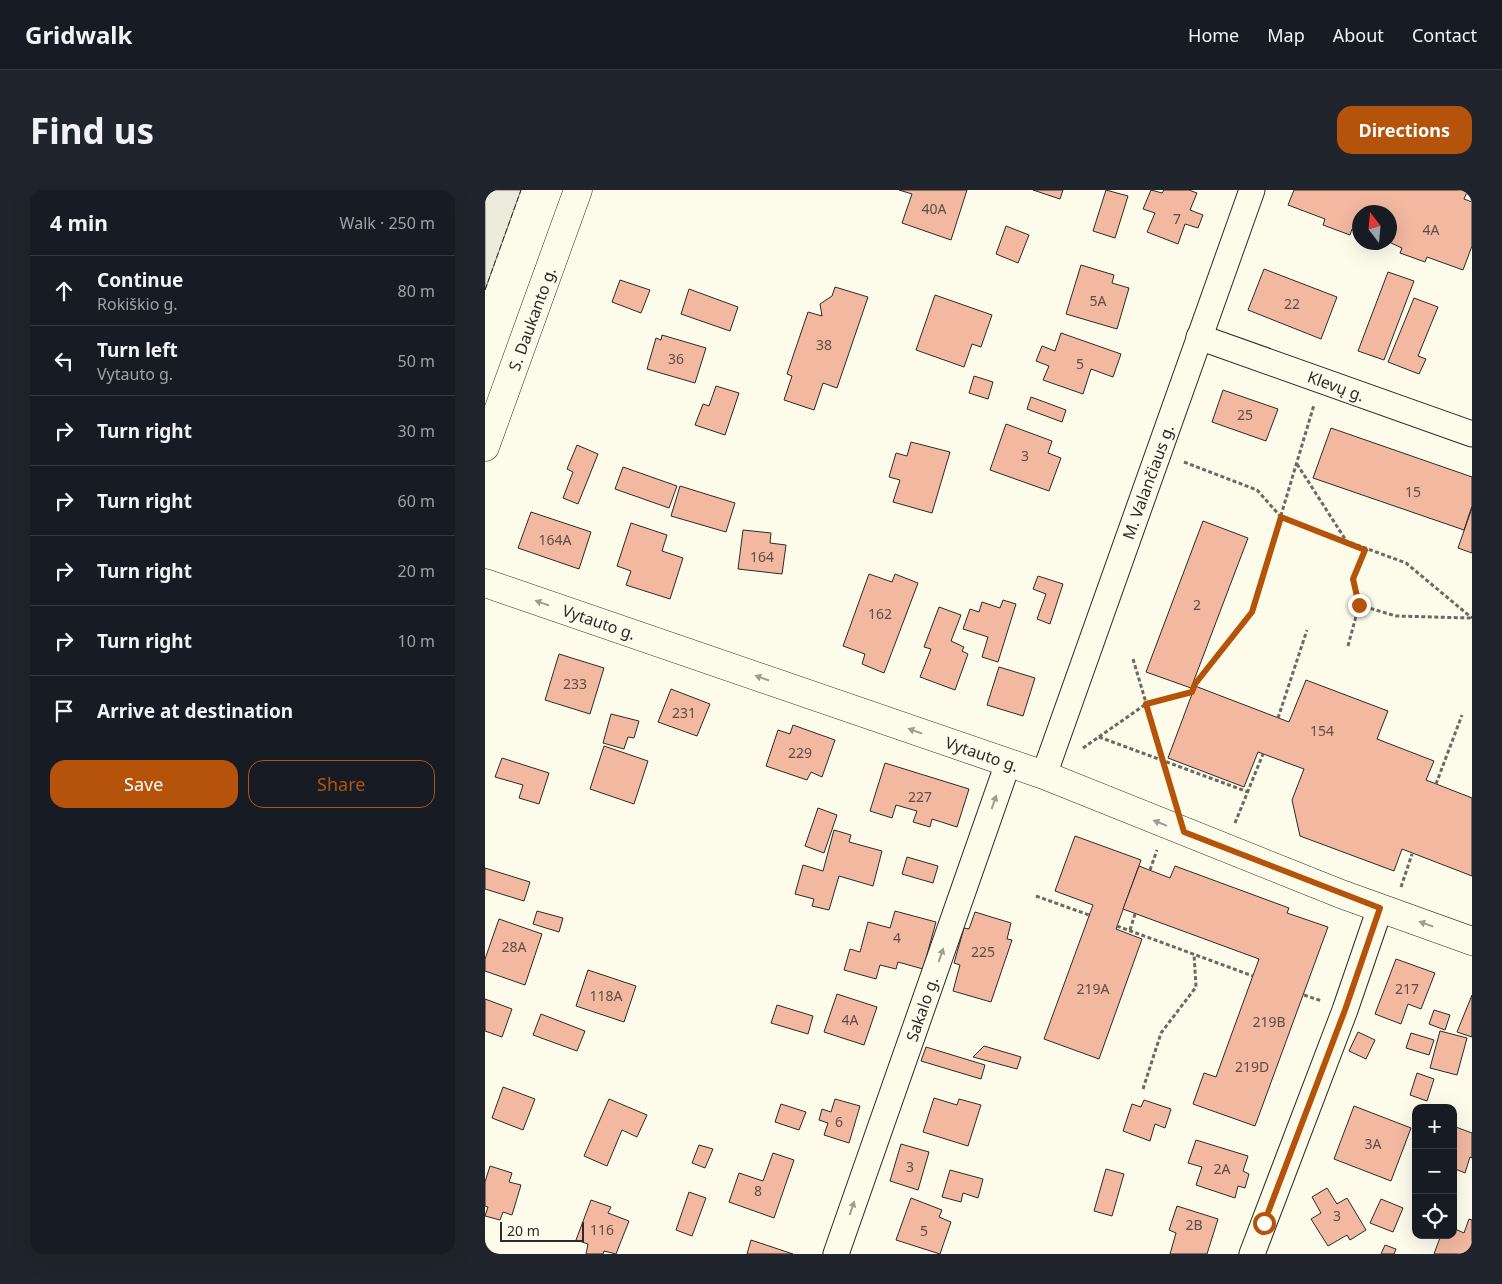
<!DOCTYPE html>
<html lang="en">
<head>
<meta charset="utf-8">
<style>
	:root { --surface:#171b24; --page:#20242c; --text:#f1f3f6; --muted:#9ea1a6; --line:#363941; --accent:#b45309 }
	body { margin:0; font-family:"Noto Sans",sans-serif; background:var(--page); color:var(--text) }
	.controls { position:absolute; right:15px; bottom:15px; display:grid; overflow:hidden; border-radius:10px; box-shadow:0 5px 20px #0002 }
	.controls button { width:45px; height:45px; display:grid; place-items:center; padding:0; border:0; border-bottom:1px solid var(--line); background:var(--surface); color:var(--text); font:25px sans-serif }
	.compass { position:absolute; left:867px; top:15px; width:45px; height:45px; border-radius:50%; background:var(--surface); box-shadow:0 5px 20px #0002; rotate:344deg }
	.scale { position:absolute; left:15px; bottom:12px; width:84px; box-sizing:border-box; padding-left:5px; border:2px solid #2b2b2b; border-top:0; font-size:14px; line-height:18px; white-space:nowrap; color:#2b2b2b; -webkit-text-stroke:4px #fdfbea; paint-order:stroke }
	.stop { position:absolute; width:15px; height:15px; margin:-11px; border:4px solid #b45309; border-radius:50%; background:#fff }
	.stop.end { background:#b45309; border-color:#fff; box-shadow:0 1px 5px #0008 }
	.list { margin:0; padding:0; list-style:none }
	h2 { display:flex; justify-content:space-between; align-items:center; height:65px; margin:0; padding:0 20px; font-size:21px }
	h2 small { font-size:16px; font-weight:400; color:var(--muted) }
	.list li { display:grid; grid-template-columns:32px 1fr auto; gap:15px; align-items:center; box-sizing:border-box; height:70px; padding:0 20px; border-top:1px solid var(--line) }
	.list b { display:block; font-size:19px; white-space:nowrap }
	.list p { margin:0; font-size:16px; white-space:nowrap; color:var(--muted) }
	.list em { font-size:16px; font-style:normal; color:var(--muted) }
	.actions { display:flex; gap:10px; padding:15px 20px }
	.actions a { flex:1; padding:11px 0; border:1px solid var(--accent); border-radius:15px; text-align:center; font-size:18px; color:var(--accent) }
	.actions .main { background:var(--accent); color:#fff }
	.icon { flex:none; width:28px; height:28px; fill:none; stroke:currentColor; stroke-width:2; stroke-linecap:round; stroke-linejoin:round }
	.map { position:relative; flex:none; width:987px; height:1064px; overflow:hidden; border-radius:15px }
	header { display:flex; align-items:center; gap:30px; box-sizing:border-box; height:70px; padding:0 25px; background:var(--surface); border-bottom:1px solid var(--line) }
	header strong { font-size:24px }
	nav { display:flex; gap:28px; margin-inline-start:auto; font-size:18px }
	.intro { display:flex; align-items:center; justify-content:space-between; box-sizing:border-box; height:120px; padding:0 30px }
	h1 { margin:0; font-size:35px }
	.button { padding:12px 22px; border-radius:15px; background:var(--accent); color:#fff; font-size:18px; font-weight:700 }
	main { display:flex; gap:30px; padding:0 30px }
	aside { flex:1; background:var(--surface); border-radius:15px; box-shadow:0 5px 20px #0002 }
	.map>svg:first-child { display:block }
</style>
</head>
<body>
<header>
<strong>Gridwalk</strong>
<nav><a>Home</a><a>Map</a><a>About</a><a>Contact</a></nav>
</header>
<div class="intro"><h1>Find us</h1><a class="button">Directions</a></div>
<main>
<aside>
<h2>4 min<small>Walk · 250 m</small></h2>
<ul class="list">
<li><svg class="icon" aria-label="ahead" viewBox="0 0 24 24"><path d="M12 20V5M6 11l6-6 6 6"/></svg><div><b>Continue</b><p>Rokiškio g.</p></div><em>80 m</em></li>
<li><svg class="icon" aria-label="left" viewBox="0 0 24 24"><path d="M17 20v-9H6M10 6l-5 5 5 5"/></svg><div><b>Turn left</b><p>Vytauto g.</p></div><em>50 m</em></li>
<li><svg class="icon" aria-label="right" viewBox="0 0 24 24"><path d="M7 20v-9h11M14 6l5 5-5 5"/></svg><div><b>Turn right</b></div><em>30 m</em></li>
<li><svg class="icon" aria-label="right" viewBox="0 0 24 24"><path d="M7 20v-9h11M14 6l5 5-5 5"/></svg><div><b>Turn right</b></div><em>60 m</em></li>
<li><svg class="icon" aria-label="right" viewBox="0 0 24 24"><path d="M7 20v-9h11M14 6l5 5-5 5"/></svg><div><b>Turn right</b></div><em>20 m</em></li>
<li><svg class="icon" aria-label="right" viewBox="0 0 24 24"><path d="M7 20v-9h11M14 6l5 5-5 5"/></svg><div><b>Turn right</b></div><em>10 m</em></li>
<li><svg class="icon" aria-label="arrive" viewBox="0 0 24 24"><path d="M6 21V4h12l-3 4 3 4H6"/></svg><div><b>Arrive at destination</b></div></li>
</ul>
<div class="actions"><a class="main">Save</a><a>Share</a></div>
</aside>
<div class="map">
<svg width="987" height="1064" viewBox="0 0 987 1064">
	<rect width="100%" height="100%" fill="#fdfbea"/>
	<polygon fill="#ecebdb" stroke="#74746e" points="0,0 36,0 0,100"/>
	<g fill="#f2b8a0" stroke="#2b2b2b">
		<polygon points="414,0 482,0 466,50 417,33 427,4"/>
		<polygon points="548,0 578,0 575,9"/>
		<polygon points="621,0 643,6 630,48 608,41"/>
		<polygon points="666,0 677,3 679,0 704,0 712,3 705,20 718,25 713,38 700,34 693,54 662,42 670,23 658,19"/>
		<polygon points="809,0 976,0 982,2 979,9 987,12 987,56 978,80 942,67 940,72 915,63 917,58 904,52 904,22 874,22 874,42 867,39 865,45 838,35 840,29 803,15"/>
		<polygon points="521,36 544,45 533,73 511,64"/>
		<polygon points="596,75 629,85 627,93 644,98 632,139 581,124"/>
		<polygon points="779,79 852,107 836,149 763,120"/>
		<polygon points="903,82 929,91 899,170 873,161"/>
		<polygon points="135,90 165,100 156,123 127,112"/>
		<polygon points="350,97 383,107 352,198 338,193 329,220 299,210 307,186 302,184 323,122 337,126 335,114 347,106"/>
		<polygon points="204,99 253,117 245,141 196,124"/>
		<polygon points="450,105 507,125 496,157 487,154 479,177 431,160"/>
		<polygon points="929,108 953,117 933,166 941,169 934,184 903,172"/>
		<polygon points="576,143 636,164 628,187 606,179 598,204 558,190 564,176 551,171 557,156 570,161"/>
		<polygon points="177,145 221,158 210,193 162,179 171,148 176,150"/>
		<polygon points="489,186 508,192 503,209 484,203"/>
		<polygon points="231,196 254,203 240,245 210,235 218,214 224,216"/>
		<polygon points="738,200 793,219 781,251 727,232"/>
		<polygon points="546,207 581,220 577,232 542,219"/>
		<polygon points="521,234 567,251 563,263 576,268 564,301 505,280"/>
		<polygon points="846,238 987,287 987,316 979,340 828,288"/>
		<polygon points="426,252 465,262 447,323 408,312 415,290 404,287 411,263 422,266"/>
		<polygon points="92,255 113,264 93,314 78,308 88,282 82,279"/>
		<polygon points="138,277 192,296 184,318 130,299"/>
		<polygon points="195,296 250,313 241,342 186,326"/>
		<polygon points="987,318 987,363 973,358"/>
		<polygon points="46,322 106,342 94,379 33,358"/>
		<polygon points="718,331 763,348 706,498 661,482"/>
		<polygon points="146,333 182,345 177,361 198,368 185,409 141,395 146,381 132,376"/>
		<polygon points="258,340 286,343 285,353 301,355 297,384 253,379"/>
		<polygon points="384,384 407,392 410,384 433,393 399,483 377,474 380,464 358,456"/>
		<polygon points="553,386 578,394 565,434 552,429 561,404 548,399"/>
		<polygon points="518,410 531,414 513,472 497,467 503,447 478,439 485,419 494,422 497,412 515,418"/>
		<polygon points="454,417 476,425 466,451 479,457 477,461 483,464 470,500 435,487 446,459 439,457"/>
		<polygon points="74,464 119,478 105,524 60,510"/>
		<polygon points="514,477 550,488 538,526 502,515"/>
		<polygon points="821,490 903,521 892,549 949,571 941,590 987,608 987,686 917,659 909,681 815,646 807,610 819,579 773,562 759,597 683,568 710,496 804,532"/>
		<polygon points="186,499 225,514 212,546 173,532"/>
		<polygon points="126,524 154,531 149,548 143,547 139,559 118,553"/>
		<polygon points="308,535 350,550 337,587 326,582 322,590 281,576 293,540 305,544"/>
		<polygon points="119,556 163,571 149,614 105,599"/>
		<polygon points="17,568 64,583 54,614 34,608 38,595 10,587"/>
		<polygon points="400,573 484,599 472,637 447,629 445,637 428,632 432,621 411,615 407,628 385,621"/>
		<polygon points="333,618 352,625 339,663 320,656"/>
		<polygon points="349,640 366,645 364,652 397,661 388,696 354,686 344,720 327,716 329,709 310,704 318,675 338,681"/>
		<polygon points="590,646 656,670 631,739 657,749 614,869 559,849 608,715 570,701"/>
		<polygon points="422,667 453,676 448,693 417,684"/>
		<polygon points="654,676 685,688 690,676 804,718 802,723 843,737 770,936 708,914 719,883 731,887 774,769 638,719"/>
		<polygon points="0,678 45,692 39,711 0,699"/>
		<polygon points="52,721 78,728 74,742 48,734"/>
		<polygon points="410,721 451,732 438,779 413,772 411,779 395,775 391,789 359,780 365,759 375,762 383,732 405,738"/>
		<polygon points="490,722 526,733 522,749 527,750 506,812 468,801 475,775 469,773 479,738 484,739"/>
		<polygon points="14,729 57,744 40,795 0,781 0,769"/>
		<polygon points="911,769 950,783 936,819 923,814 916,834 890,824"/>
		<polygon points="103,780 151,796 139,832 91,816"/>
		<polygon points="352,804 392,817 379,855 339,842"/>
		<polygon points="987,805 987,847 972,842"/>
		<polygon points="0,809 27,819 17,847 0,841"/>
		<polygon points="292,815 328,826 323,844 286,833"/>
		<polygon points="949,820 965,825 960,840 944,834"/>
		<polygon points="56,824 100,841 92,861 48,845"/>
		<polygon points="955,841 982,848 972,885 945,878"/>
		<polygon points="873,842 890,850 881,869 864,861"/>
		<polygon points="926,843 949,850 944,865 921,858"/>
		<polygon points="499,856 536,867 532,879 488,867"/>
		<polygon points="441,857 500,875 496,889 436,871"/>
		<polygon points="932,883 949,889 942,911 925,905"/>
		<polygon points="18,897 50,909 38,940 7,928"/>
		<polygon points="449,908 472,915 474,909 496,915 483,956 438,942"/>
		<polygon points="124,909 162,925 152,947 137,940 122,976 99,966"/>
		<polygon points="350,909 375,916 364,953 339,945 343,933 334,930 337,919 346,922"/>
		<polygon points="659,910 686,919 680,938 670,934 665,951 638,941 647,914 656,917"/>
		<polygon points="296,914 321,922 314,940 290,932"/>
		<polygon points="869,916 926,938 906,991 849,969"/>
		<polygon points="968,936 987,943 987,968 985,967 980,983 968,978"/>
		<polygon points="711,950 763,966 758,981 764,984 760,998 753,996 750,1008 711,995 717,977 703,973"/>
		<polygon points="416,954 444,962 433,1000 405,991"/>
		<polygon points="214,955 228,959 220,978 207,973"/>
		<polygon points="288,963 309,970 289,1028 244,1012 254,983 278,991"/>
		<polygon points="5,976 27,983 24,992 36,995 27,1025 18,1022 15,1030 0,1026 3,1017 0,1016 0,992"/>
		<polygon points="621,979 639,984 627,1026 609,1021"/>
		<polygon points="465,980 498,989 493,1008 478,1003 476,1012 457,1007"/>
		<polygon points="842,998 852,1014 862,1008 881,1040 865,1050 862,1045 843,1056 826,1029 836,1023 827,1007"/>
		<polygon points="204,1002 221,1008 207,1046 191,1040"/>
		<polygon points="426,1008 457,1020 454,1027 466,1032 455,1064 411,1050"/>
		<polygon points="896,1009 918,1018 908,1042 885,1033"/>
		<polygon points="106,1010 126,1017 123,1023 144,1031 131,1064 119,1061 118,1064 101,1064 103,1054 91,1050"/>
		<polygon points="692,1016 733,1029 722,1064 685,1064 691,1043 684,1040"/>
		<polygon points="984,1029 987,1030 987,1064 949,1064 956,1045 968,1045 968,1038 979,1043"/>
		<polygon points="266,1050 308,1064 262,1064"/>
		<polygon points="900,1055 911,1059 909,1064 896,1064"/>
	</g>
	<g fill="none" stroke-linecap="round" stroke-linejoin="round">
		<defs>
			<g id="street">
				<polyline points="714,147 987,244"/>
				<polyline points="559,585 767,0"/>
				<polyline points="351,1064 523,573"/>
				<polyline points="767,1064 860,820 895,718"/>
			</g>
			<g id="secondary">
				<polyline points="0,257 93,0"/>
				<polyline points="0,393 559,585 856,704 987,751"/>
			</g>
		</defs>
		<use href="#street" stroke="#2b2b2b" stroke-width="27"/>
		<use href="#secondary" stroke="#2b2b2b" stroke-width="29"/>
		<g stroke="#6a6964" stroke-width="3" stroke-dasharray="4 2.5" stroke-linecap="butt">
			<polyline points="699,272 772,300 796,327 921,373 987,428"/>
			<polyline points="812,274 862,352"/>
			<polyline points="880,359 867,389 874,415 911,426 985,428"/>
			<polyline points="863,456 874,415"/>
			<polyline points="648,469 689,607"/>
			<polyline points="793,528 822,440"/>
			<polyline points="614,547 763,602"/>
			<polyline points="598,558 661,514 707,502 710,494 767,422 829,215"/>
			<polyline points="951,594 977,525"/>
			<polyline points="750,633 778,564"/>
			<polyline points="665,680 672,660"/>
			<polyline points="916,697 927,664"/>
			<polyline points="551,706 604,725"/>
			<polyline points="632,736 768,786"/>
			<polyline points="645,740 650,724"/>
			<polyline points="819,805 837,811"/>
			<polyline points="658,899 676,843 711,797 709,764"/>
		</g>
		<use href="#street" stroke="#fdfbea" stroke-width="25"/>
		<use href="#secondary" stroke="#fdfbea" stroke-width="28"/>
		<polyline stroke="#2b2b2b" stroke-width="1" stroke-dasharray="6 2.5" stroke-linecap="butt" points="0,100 36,0"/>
	</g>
	<defs><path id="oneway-solid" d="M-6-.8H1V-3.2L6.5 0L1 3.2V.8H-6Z" transform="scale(1.25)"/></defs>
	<g fill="#9e9d94">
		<use href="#oneway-solid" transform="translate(57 413) rotate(-161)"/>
		<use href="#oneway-solid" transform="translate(277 488) rotate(-161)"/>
		<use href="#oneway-solid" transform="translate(430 541) rotate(-161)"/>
		<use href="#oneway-solid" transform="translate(509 612) rotate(-71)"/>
		<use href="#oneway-solid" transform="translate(675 633) rotate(-158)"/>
		<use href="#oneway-solid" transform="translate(941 734) rotate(-161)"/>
		<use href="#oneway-solid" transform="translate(456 765) rotate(-71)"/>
		<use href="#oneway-solid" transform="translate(367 1018) rotate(-71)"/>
	</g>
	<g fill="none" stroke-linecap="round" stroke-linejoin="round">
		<polyline stroke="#b45309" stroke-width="6" points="779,1033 860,820 895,718 699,642 661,514 707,502 710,494 767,422 796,327 880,360 868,389 874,415"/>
	</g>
	<g text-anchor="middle" stroke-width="4" stroke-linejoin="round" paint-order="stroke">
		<g font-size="14" fill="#5d4e48">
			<text x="449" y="24">40A</text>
			<text x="692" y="34">7</text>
			<text x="946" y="45">4A</text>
			<text x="613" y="116">5A</text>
			<text x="807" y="119">22</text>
			<text x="339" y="160">38</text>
			<text x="191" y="174">36</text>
			<text x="595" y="179">5</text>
			<text x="760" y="230">25</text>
			<text x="540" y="271">3</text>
			<text x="928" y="307">15</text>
			<text x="70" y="355">164A</text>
			<text x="277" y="372">164</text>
			<text x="712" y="420">2</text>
			<text x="395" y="429">162</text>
			<text x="90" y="499">233</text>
			<text x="199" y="528">231</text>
			<text x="837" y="546">154</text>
			<text x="315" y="568">229</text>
			<text x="435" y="612">227</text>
			<text x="412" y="753">4</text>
			<text x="29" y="762">28A</text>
			<text x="498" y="767">225</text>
			<text x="608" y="804">219A</text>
			<text x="922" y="804">217</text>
			<text x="121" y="811">118A</text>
			<text x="365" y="835">4A</text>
			<text x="784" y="837">219B</text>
			<text x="767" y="882">219D</text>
			<text x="354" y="937">6</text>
			<text x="888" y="959">3A</text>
			<text x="425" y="982">3</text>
			<text x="737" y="984">2A</text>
			<text x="273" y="1006">8</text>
			<text x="852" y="1031">3</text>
			<text x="709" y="1040">2B</text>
			<text x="117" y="1045">116</text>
			<text x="439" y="1046">5</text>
		</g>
		<g font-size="16" fill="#2b2b2b" stroke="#fdfbea">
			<text transform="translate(47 129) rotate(-70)" y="6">S. Daukanto g.</text>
			<text transform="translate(851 196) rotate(20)" y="6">Klevų g.</text>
			<text transform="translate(663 292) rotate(-70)" y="6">M. Valančiaus g.</text>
			<text transform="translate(114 432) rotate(19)" y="6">Vytauto g.</text>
			<text transform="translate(497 564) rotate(19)" y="6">Vytauto g.</text>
			<text transform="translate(437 819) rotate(-71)" y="6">Sakalo g.</text>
		</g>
	</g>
</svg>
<div class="controls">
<button>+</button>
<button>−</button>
<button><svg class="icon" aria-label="locate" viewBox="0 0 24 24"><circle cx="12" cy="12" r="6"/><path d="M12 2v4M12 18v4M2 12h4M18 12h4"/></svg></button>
</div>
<svg class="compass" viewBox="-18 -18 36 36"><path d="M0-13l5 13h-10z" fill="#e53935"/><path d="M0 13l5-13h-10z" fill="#9ea1a6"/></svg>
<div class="scale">20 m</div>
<div class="stop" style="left:779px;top:1033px"></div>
<div class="stop end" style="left:874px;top:415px"></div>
</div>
</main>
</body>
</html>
